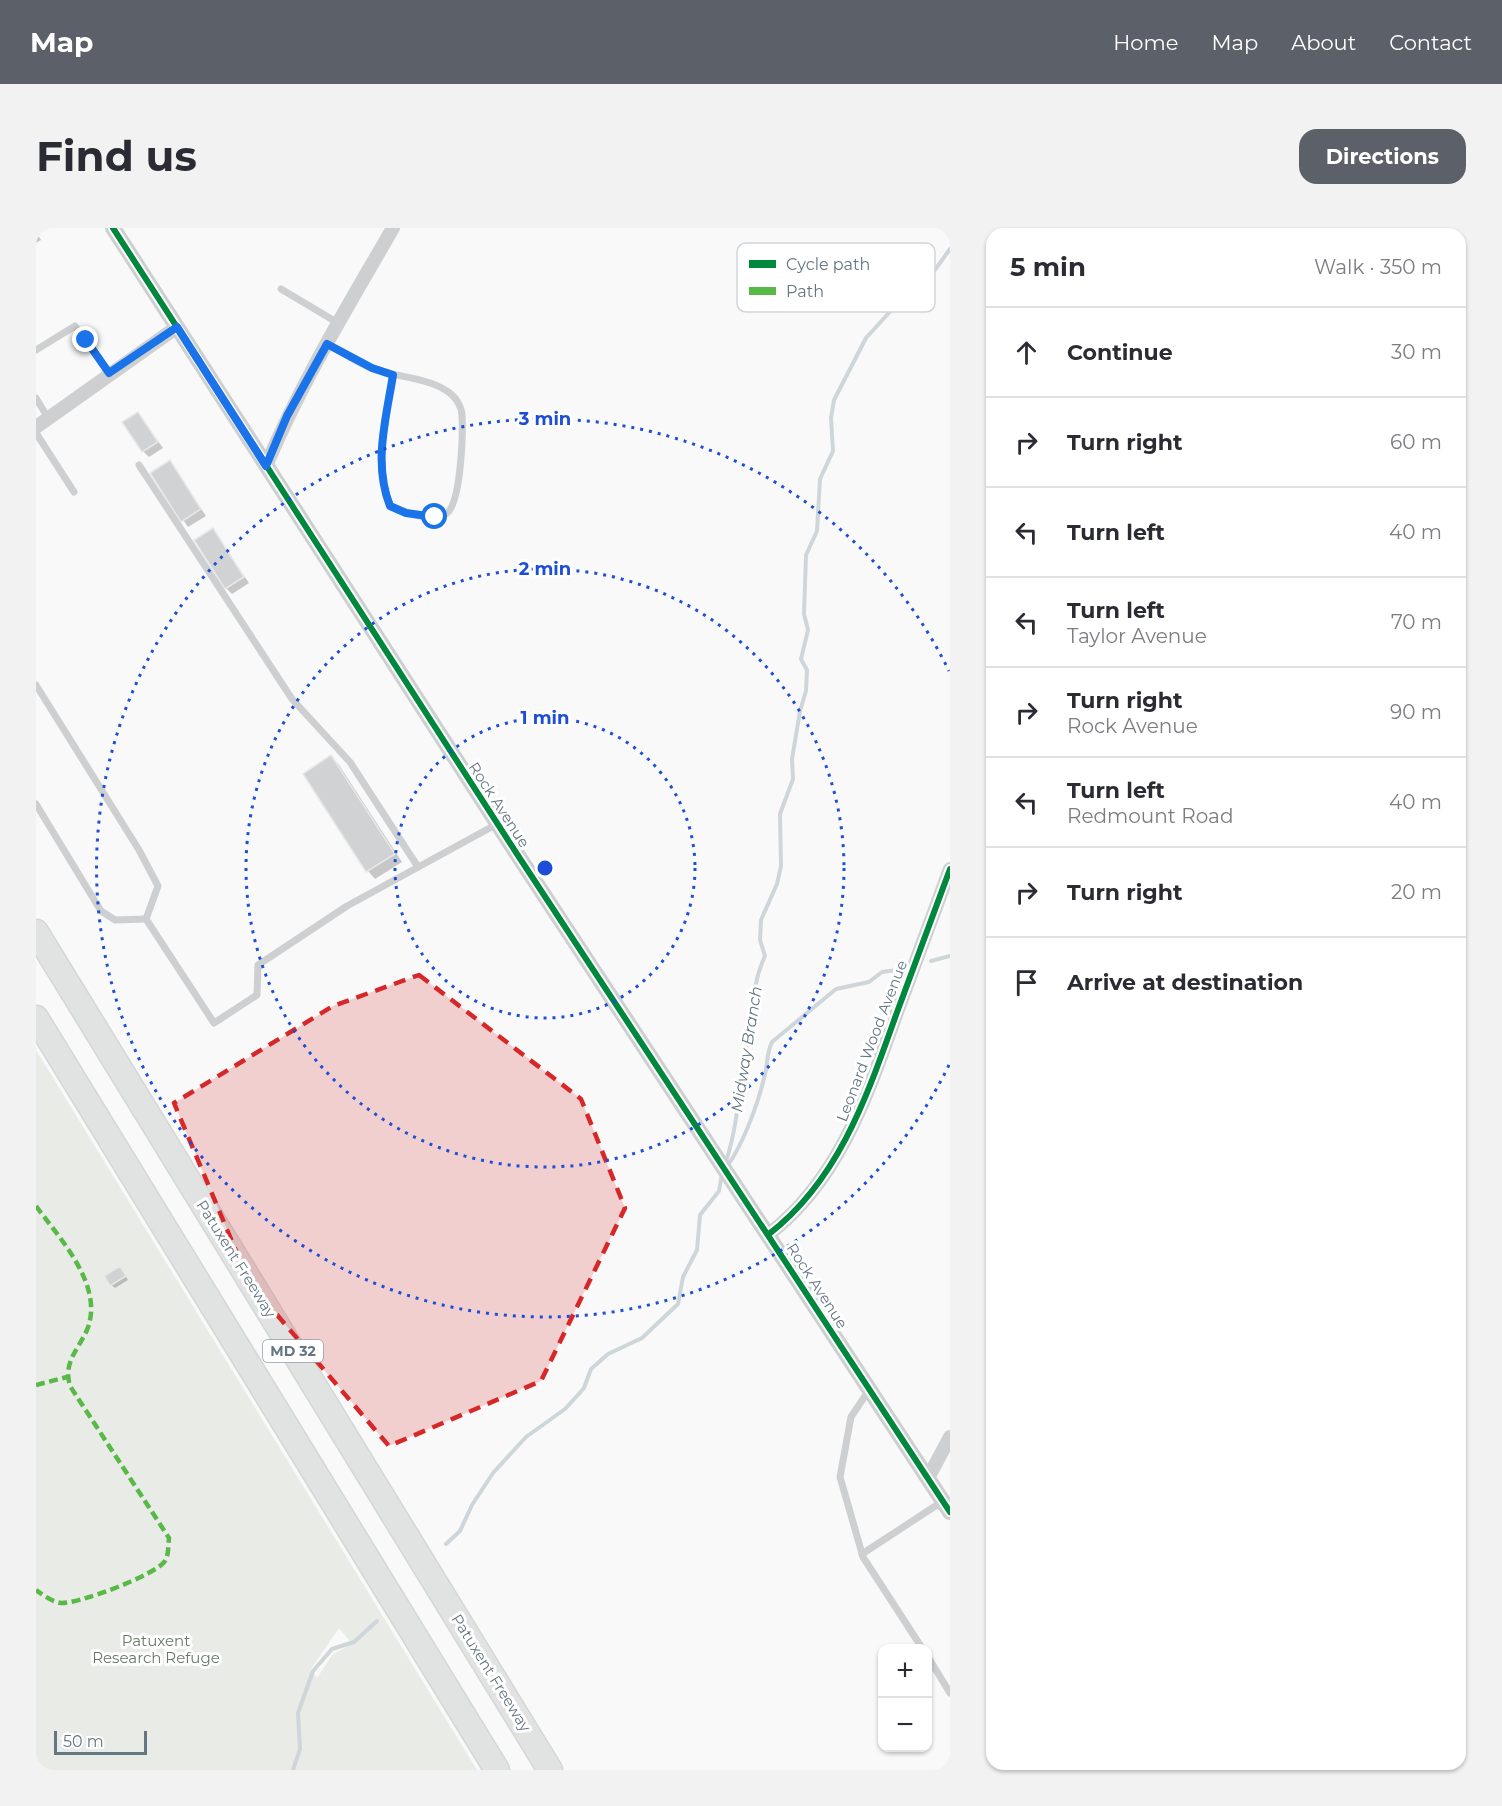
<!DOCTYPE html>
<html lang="en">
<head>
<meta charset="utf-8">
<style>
	:root { --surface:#fff; --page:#f2f2f3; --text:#2b2b33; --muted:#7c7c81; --line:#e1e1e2; --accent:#5c6169 }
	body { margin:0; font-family:Montserrat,sans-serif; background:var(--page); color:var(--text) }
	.controls { position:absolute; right:18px; bottom:18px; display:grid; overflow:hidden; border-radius:12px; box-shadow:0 2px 4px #0004 }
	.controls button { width:54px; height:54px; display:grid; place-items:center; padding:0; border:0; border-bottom:2px solid var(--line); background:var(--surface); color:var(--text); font:30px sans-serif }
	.scale { position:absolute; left:18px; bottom:15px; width:93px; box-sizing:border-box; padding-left:6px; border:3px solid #657683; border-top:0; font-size:16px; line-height:21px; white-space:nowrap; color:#657683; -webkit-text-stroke:4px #fff; paint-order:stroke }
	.stop { position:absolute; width:18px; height:18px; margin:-14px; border:4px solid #1a73e8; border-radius:50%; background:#fff }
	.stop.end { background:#1a73e8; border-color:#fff; box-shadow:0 2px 6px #0008 }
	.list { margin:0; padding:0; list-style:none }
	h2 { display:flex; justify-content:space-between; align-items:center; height:78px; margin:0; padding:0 24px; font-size:26px }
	h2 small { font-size:20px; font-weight:400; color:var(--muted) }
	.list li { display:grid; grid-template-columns:39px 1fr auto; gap:18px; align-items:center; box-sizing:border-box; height:90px; padding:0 24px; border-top:2px solid var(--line) }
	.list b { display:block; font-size:22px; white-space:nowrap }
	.list p { margin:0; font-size:20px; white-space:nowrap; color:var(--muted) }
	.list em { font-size:20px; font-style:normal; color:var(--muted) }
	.icon { flex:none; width:33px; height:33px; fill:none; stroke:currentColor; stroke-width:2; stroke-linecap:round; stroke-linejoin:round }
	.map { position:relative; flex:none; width:914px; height:1542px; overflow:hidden; border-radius:18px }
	header { display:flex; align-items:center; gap:36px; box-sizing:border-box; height:84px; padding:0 30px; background:var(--accent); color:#fff }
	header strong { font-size:28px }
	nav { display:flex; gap:33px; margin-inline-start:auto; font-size:21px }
	.intro { display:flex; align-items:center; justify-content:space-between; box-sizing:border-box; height:144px; padding:0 36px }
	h1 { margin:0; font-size:42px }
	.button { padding:15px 27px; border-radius:18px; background:var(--accent); color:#fff; font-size:21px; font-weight:700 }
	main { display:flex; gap:36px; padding:0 36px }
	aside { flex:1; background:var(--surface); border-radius:18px; box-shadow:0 2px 4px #0004 }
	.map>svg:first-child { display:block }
</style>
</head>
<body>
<header>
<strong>Map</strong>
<nav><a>Home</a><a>Map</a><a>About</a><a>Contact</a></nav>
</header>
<div class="intro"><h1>Find us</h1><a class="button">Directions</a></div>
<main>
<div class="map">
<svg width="914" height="1542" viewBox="0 0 914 1542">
	<rect width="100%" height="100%" fill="#f9f9f9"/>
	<path fill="#e8ebe6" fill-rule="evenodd" d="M 0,822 L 441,1542 L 0,1542 ZM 303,1400 L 316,1416 L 297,1426 L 281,1450 L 275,1441 Z"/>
	<g fill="#0003">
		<polygon points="0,4 5,12 0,15"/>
		<polygon points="102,185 127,220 113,229 107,223"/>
		<polygon points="133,234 170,288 152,299 116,246"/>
		<polygon points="177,302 213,355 196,366 190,360"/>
		<polygon points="295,529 303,537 366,634 339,651 332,643 269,546"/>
		<polygon points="87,1044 92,1052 79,1060 75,1057"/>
	</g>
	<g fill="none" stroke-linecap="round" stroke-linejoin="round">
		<g stroke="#ced6d9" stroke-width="4">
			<polyline points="895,733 914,728"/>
			<path d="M 690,933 C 701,901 703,865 707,832 C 707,824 712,817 714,810 C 719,779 715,758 729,728 L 724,712 L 725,692 L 741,656 L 745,638 L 744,586 L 757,551 L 756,531 L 764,483 L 770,463 L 771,442 L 765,431 L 772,402 L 768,386 L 770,327 L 781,303 L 784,251 L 797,223 L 795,190 L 798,172 L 830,110 L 860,77 L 896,46 L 914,21"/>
			<path d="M 692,937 C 707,916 722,876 728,850 C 732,838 730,826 736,814 L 800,761 L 833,754 L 846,744 L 861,742"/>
			<polyline points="410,1316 424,1303 436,1277 457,1245 490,1209 529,1181 541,1168 548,1160 555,1141 572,1126 606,1110 642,1076 647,1049 661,1022 664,987 683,963 686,946"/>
			<polyline points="257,1542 264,1521 262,1485 277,1443 296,1421 318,1414 341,1393"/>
		</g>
	</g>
	<g fill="#d0d2d3" stroke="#e8e8e8" stroke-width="1.5">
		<polygon points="102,184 122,214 106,224 86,194"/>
		<polygon points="134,232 165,281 145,294 114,245"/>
		<polygon points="177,300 208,349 189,361 158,312"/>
		<polygon points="295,527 359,626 330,644 267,546"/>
		<polygon points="84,1038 90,1048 74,1058 68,1048"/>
	</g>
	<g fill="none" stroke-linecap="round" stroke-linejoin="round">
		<defs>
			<g id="motorway">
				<polyline points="0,704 514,1542"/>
				<polyline points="0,790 461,1542"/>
			</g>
		</defs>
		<use href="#motorway" stroke="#d5d6d6" stroke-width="27"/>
		<g stroke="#cecfd0" stroke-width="7">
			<polyline points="245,61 302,95"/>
			<path d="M 291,116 C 306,124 322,136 339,141 C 363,150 398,150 416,167 C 421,171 426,181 426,187 C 427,206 425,274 411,285 C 397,296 368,284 354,278 C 337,235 350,191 357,147"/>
			<polyline points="0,122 39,98 73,145"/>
			<polyline points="0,170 12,190"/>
			<polyline points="0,205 38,264"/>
			<polyline points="103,237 256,471 314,534 382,639"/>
			<polyline points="0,457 103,622 122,658 110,691"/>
			<polyline points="0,576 65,683 79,692 110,691"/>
			<polyline points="110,691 178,795 221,767 222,737 311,678 461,596"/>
			<polyline points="833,1162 815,1189 804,1249 827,1329 886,1420"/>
			<polyline points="826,1326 907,1273"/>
			<polyline points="892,1429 914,1465"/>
		</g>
		<g stroke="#cecfd0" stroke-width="14">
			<polyline points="0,199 141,99"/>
			<path d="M 230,238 C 265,155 312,78 357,0"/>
			<path d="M 733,1006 C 803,952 831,868 860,787 C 878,739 896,690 914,641"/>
			<polyline points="892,1250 914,1209"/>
		</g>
		<polyline stroke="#cecfd0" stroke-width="16" points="77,0 481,626 914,1284"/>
		<use href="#motorway" stroke="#e1e2e2" stroke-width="24"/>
		<g stroke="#58b947" stroke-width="4.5" stroke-dasharray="9 4.5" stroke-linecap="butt">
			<path d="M 0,978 C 24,1011 69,1058 51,1102 C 42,1122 27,1134 34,1158 L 133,1310 C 132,1318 133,1326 129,1333 C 120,1347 42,1376 25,1375 C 16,1374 7,1367 0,1362"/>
			<polyline points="0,1157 31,1149"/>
		</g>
		<defs>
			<g id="cycleway">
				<polyline points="77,0 481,626 914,1284"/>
				<path d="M 733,1006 C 803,952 831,868 860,787 C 878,739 896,690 914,641"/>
			</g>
		</defs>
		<use href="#cycleway" stroke="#fff" stroke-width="10"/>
		<use href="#cycleway" stroke="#00873e" stroke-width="6"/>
	</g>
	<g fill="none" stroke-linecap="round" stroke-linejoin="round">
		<path stroke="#1a73e8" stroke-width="8" d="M 50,112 L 73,145 L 141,99 L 230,238 L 251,188 L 291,116 L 336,140 L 357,147 C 350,191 337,235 354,278 L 370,285 L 399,289"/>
	</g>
	<path fill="#d62828" fill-opacity="0.2" stroke="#d62828" stroke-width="4.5" stroke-dasharray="12 8" stroke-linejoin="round" d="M 383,747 L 545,871 L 589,980 L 505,1153 L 353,1218 L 213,1054 L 138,875 L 297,778 Z"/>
	<g fill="none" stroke="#1d4ed8" stroke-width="3" stroke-dasharray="3 6">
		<circle cx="509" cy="640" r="150"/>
		<circle cx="509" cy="640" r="299"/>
		<path d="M913 837A449 449 0 1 1 913 443"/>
	</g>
	<g text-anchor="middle" stroke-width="6" stroke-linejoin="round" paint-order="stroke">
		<rect fill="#fff" stroke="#939fa8" stroke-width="1.5" x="227" y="1112" width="60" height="22" rx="4.5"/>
		<g font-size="14" font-weight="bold" fill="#657683">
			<text x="257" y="1128">MD 32</text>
		</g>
		<g font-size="15" fill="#657683" stroke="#fff">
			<text transform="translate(463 577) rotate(57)" y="5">Rock Avenue</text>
			<text transform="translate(836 813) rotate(-69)" y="5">Leonard Wood Avenue</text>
			<text transform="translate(200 1031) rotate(58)" y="5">Patuxent Freeway</text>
			<text transform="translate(781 1058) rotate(57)" y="5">Rock Avenue</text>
			<text transform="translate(455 1445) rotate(58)" y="5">Patuxent Freeway</text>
		</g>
		<g font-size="15" fill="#687a64" stroke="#fff">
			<text x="120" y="1418">Patuxent<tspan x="120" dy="17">Research Refuge</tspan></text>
		</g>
		<g font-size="16" font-style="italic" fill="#60757c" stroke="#fff">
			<text transform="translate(710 821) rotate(-81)" y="6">Midway Branch</text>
		</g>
	</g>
	<rect x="701" y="15" width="198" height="69" rx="9" fill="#fff" stroke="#d1d6da" stroke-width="1.5"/>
	<rect x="713" y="32" width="27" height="8" fill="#00873e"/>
	<rect x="713" y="59" width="27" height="8" fill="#58b947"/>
	<g font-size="16" fill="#657683">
		<text x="750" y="42">Cycle path</text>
		<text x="750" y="69">Path</text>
	</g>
	<circle cx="509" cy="640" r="9" fill="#1d4ed8" stroke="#fff" stroke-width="3"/>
	<g font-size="18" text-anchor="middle" font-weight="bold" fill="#1d4ed8" stroke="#fff" stroke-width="6" stroke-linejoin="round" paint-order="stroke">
		<text x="509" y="197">3 min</text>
		<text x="509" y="347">2 min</text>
		<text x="509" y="496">1 min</text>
	</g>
</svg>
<div class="controls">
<button>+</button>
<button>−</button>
</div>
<div class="scale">50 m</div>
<div class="stop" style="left:399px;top:289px"></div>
<div class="stop end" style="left:50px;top:112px"></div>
</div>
<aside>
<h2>5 min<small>Walk · 350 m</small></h2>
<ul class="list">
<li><svg class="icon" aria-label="ahead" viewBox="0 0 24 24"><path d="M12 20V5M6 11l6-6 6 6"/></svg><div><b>Continue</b></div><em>30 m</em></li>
<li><svg class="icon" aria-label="right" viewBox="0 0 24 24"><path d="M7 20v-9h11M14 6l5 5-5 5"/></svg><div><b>Turn right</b></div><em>60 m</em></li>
<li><svg class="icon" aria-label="left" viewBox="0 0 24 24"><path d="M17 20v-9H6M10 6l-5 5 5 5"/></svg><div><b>Turn left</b></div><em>40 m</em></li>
<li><svg class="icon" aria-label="left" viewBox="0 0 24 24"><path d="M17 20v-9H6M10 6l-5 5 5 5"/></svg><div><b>Turn left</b><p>Taylor Avenue</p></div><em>70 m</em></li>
<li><svg class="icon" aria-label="right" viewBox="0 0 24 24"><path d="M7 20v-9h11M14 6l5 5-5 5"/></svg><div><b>Turn right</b><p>Rock Avenue</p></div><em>90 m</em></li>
<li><svg class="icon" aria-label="left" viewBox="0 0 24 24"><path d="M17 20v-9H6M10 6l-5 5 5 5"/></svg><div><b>Turn left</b><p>Redmount Road</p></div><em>40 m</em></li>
<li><svg class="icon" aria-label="right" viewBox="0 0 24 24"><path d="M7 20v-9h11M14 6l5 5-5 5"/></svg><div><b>Turn right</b></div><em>20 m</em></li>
<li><svg class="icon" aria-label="arrive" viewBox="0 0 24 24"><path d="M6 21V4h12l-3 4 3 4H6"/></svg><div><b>Arrive at destination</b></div></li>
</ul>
</aside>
</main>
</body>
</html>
